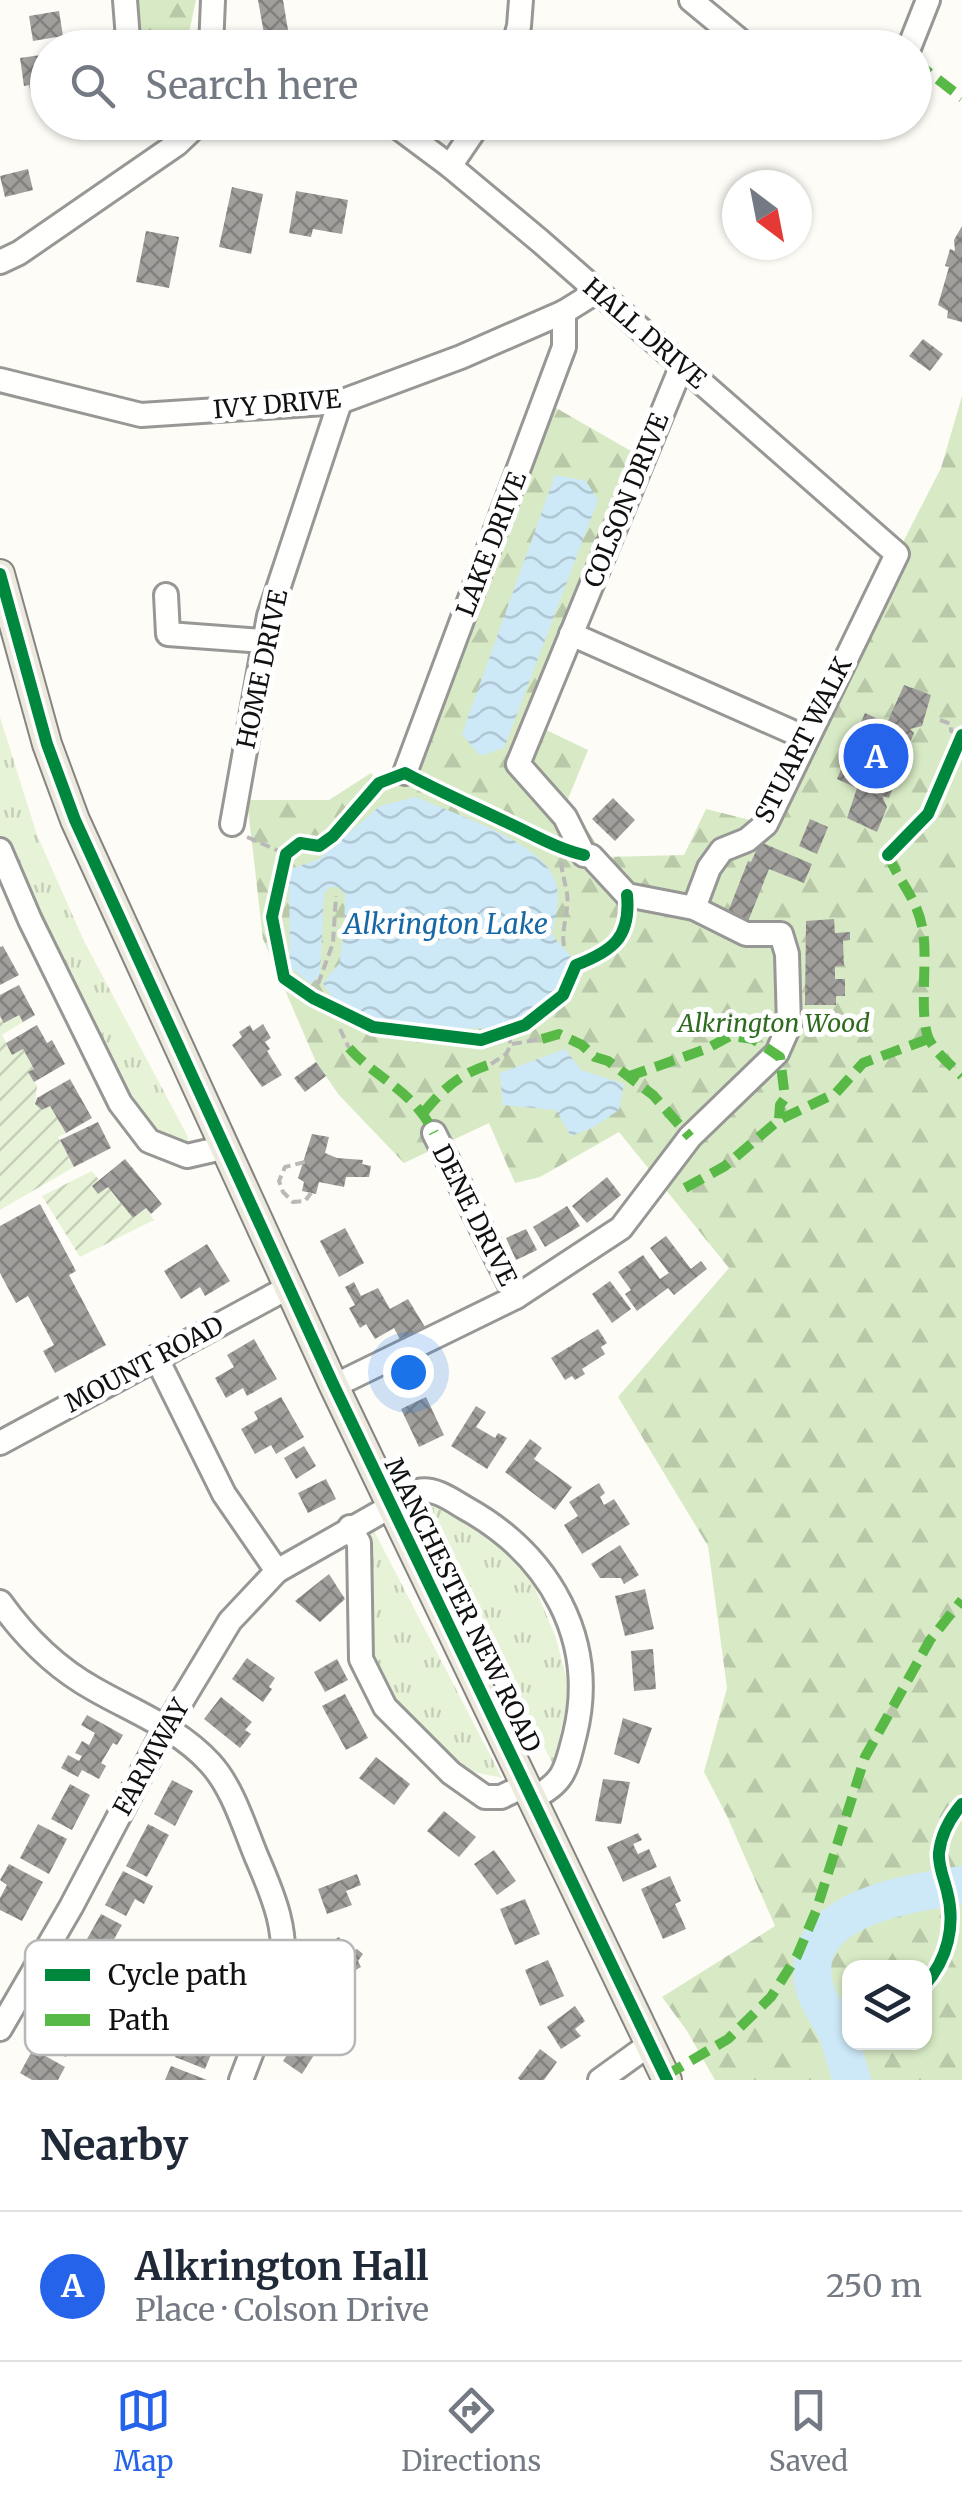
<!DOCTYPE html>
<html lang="en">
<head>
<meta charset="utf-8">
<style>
	:root { --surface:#fff; --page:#f6f6f7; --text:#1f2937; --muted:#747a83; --line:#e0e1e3; --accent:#2563eb }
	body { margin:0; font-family:Merriweather,serif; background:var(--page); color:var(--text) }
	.controls { position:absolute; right:30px; bottom:30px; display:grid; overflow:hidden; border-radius:20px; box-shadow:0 2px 8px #0004 }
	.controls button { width:90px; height:90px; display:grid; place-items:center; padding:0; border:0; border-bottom:2px solid var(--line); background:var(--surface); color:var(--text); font:50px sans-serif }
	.compass { position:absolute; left:722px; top:170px; width:90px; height:90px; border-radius:50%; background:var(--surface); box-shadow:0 2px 8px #0004; rotate:148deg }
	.you { position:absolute; left:408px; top:1372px; width:35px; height:35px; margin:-25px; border:8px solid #fff; border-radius:50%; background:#1a73e8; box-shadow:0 0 0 15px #1a73e833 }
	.badge { display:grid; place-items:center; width:65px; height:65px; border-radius:50%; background:var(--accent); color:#fff; font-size:32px; font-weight:700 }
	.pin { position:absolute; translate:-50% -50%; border:5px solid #fff; box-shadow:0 2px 10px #0006 }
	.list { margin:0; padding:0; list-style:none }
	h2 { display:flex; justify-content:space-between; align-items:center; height:130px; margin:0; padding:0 40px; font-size:42px }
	h2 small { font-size:32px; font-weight:400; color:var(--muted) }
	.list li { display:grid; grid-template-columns:65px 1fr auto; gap:30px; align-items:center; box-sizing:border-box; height:150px; padding:0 40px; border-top:2px solid var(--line) }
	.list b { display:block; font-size:38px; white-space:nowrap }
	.list p { margin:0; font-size:32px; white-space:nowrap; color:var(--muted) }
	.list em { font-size:32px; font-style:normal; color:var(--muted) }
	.icon { flex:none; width:55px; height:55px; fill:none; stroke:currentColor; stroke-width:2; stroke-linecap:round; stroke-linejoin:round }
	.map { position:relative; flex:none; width:962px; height:2080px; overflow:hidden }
	.search { position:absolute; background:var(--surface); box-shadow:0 2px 8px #0004; left:30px; right:30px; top:30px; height:110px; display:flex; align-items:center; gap:25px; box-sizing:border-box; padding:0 35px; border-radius:55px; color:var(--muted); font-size:38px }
	.sheet { height:280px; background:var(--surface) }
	nav { display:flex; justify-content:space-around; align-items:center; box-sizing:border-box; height:140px; border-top:2px solid var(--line); background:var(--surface); font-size:28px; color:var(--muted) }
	nav a { display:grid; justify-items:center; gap:5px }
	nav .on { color:var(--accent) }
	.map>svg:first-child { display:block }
</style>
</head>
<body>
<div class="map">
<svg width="962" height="2080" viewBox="0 0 962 2080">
	<defs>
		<pattern id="grass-tufts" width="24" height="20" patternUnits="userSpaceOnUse" patternTransform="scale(2.5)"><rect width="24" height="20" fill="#e7f3d7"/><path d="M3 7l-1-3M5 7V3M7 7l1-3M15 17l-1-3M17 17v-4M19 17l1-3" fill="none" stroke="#c5cfb8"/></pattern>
		<pattern id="forest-firs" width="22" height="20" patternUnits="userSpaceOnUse" patternTransform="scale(2.5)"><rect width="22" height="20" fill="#d8eac5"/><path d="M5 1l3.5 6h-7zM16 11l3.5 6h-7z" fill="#b8c8a8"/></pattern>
		<pattern id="garden-furrows" width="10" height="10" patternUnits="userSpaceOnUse" patternTransform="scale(2.5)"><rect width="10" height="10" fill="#e7f3d7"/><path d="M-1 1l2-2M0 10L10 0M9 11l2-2" fill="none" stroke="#c5cfb8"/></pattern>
		<pattern id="water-waves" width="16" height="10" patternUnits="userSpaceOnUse" patternTransform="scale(2.5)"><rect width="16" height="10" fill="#cde8f7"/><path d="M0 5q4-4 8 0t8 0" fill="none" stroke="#afc6d3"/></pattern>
		<pattern id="building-cross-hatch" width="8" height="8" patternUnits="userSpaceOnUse" patternTransform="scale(2.5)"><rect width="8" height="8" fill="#a19f9c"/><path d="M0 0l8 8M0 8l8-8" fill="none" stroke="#82807e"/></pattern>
	</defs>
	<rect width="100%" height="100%" fill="#fdfcf7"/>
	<g fill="url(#grass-tufts)">
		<polygon points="0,717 37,835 84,941 188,1137 187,1156 149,1141 0,841"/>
		<polygon points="425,1499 474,1520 527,1569 556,1638 570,1691 553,1765"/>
		<path d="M 372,1527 L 502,1778 C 486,1774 463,1772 450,1763 C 442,1757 435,1748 428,1741 C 362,1675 361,1615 372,1527 Z"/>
	</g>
	<g fill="url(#forest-firs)" fill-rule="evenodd">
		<polygon points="134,0 196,0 186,47 136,47"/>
		<path d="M 962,396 L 962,2080 L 715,2080 L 687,2031 L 662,1997 L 775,1926 L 727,1816 L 704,1772 L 727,1688 L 708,1546 L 618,1397 L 729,1268 L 619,1132 L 540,1177 L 515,1183 L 489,1123 L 404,1163 L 339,1095 L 316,1062 L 263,939 L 247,800 L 329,800 L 371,773 L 379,783 L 405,773 L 544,401 L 638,455 L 538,726 L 588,750 L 568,799 L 604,857 L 684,855 L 706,809 L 766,824 L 860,626 L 941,468 ZM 850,1968 L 924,1968 L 924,2042 L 850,2042 Z"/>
	</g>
	<g fill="url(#garden-furrows)">
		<polygon points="19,1015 23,1022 2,1035 12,1054 23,1049 34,1069 29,1072 37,1086 35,1104 42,1110 50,1106 66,1133 58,1137 74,1167 0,1210 0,1016"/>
		<polygon points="92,1171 99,1180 92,1186 98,1193 108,1187 133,1218 146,1208 154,1220 80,1257 42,1196"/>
	</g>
	<g fill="url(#water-waves)">
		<polygon points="555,475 586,481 598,500 504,748 480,756 462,734"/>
		<path d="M 416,797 C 454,814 531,838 552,874 C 563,893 556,915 552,935 L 575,961 C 564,980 530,1020 510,1026 C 492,1031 386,1027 370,1021 C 353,1013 331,1001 323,983 L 339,964 L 344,931 L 345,894 L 338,887 L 330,887 L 324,893 L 320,975 L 311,984 L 290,967 L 289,873 L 294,868 L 319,859 L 380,806 Z"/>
		<polygon points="565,1049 581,1070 624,1084 619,1110 592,1128 571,1136 556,1110 503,1105 500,1073"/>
	</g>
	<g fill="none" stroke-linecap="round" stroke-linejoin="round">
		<path stroke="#cde8f7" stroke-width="38" d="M 852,2080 C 847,2065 843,2050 838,2035 C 832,2019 818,2003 814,1986 C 796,1907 910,1894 962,1885"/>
	</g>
	<g fill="url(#building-cross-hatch)">
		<polygon points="258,0 283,0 288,30 280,31 282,43 266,45"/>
		<polygon points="59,11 63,36 33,41 29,16"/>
		<polygon points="48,54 48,92 31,94 29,85 24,86 20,58"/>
		<polygon points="28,169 33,190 5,197 0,176"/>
		<polygon points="232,187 263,194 251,254 219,247"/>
		<polygon points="296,191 348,200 342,234 313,229 311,237 289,233"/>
		<polygon points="962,226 962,322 947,318 948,311 938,305 949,267 945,266 950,249 955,251 954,240"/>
		<polygon points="146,231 179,237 169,288 136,282"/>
		<polygon points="923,339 943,354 930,371 909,356"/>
		<polygon points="904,685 931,695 922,726 910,729 914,733 889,798 882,796 887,807 877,832 847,818 857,788 837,779 865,713 887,723"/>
		<polygon points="613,798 635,820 615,841 592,819"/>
		<polygon points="810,819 828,827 817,854 799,846"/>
		<polygon points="760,842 812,864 804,883 769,869 745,929 724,922 748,861 751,862"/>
		<polygon points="834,919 835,933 850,932 850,940 843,941 844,966 835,966 835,979 845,979 845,996 836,996 836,1005 805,1005 806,921"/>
		<polygon points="3,946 19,975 0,985 0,947"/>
		<polygon points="19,985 35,1015 23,1022 19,1015 4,1023 0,1016 0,995"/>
		<polygon points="263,1024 271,1038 265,1042 270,1049 267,1051 282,1075 262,1087 232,1045 242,1037 239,1032 250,1025 253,1031"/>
		<polygon points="37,1025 47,1043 52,1040 65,1064 34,1082 28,1072 34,1069 23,1049 12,1055 6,1043"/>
		<polygon points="316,1062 326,1076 305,1092 294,1078"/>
		<polygon points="70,1079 92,1118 66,1133 50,1106 42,1110 35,1104 37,1098"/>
		<polygon points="98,1122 111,1148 74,1167 60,1140"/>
		<polygon points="312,1134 329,1137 325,1153 337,1158 363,1160 362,1164 371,1166 369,1177 346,1177 344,1187 319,1182 316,1194 302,1191 304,1182 298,1178"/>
		<polygon points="125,1159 162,1204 151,1214 146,1208 133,1218 108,1187 98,1194 92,1186"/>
		<polygon points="607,1177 621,1195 587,1223 572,1206"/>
		<polygon points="40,1204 76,1271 69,1275 106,1345 55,1373 43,1351 54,1345 28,1296 16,1303 0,1273 0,1226"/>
		<polygon points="567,1206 580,1226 545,1247 533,1227"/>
		<polygon points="345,1228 364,1263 339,1277 320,1241"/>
		<polygon points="526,1229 537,1250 516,1260 506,1238"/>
		<polygon points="666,1236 691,1269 701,1261 707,1269 674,1295 668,1288 637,1311 625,1294 631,1290 618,1272 643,1255 660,1279 669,1273 650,1248"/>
		<polygon points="207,1244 230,1281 205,1296 200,1287 181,1299 164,1271"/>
		<polygon points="610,1281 631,1309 612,1323 592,1294"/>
		<polygon points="354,1282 361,1296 378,1288 390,1309 408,1299 428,1332 403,1345 394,1328 375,1339 366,1324 360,1328 349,1308 355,1305 345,1287"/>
		<polygon points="598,1329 607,1343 601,1347 605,1354 582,1369 585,1374 575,1380 572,1376 565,1380 551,1358"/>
		<polygon points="254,1339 277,1379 247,1396 243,1388 226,1398 215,1378 234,1367 227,1355"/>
		<polygon points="281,1397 304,1437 276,1454 271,1445 255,1454 241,1429 258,1419 254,1412"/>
		<polygon points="426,1397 444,1435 419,1447 401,1409"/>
		<polygon points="476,1406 486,1412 476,1427 495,1438 498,1433 507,1438 487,1469 451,1446"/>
		<polygon points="530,1439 542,1448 534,1459 572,1487 555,1510 505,1472"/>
		<polygon points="304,1446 316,1466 296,1479 284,1458"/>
		<polygon points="326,1479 336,1499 308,1513 298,1493"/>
		<polygon points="599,1483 605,1493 600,1497 604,1505 614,1499 630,1524 582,1554 564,1525 578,1516 569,1502"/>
		<polygon points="620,1545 639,1575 624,1584 621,1578 600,1578 591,1564"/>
		<polygon points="329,1574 345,1599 320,1622 295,1601"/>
		<polygon points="645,1589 654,1629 625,1636 615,1596"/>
		<polygon points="653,1649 656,1689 634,1691 631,1651"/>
		<polygon points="247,1658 275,1678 269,1687 272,1689 263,1702 232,1679"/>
		<polygon points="337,1659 348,1680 325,1692 314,1672"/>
		<polygon points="345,1694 368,1738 346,1750 322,1706"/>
		<polygon points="221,1697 252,1722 245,1730 251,1734 240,1748 204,1719"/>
		<polygon points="87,1715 123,1735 117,1745 113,1743 101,1763 106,1766 99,1779 82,1770 78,1777 61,1768 68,1755 79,1761 82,1756 75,1753 82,1741 89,1745 95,1733 81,1725"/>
		<polygon points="623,1718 652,1728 639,1764 614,1754"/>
		<polygon points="376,1757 410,1784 394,1805 359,1778"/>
		<polygon points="603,1779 630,1782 621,1824 595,1821"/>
		<polygon points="172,1780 193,1791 175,1826 154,1814"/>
		<polygon points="70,1784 90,1795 72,1830 51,1819"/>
		<polygon points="444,1811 476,1837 459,1857 427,1831"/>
		<polygon points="38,1824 67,1839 49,1874 20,1858"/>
		<polygon points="148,1824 169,1835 147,1877 126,1866"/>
		<polygon points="638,1833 642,1840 633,1844 638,1854 649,1849 657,1867 623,1882 607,1847"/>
		<polygon points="494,1850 516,1881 497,1895 474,1864"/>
		<polygon points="9,1864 43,1882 22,1921 0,1910 0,1898 7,1885 0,1880"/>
		<polygon points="123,1871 153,1886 144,1904 135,1899 126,1916 105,1905"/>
		<polygon points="357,1874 361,1885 346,1891 352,1905 327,1914 318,1889"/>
		<polygon points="670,1876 681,1901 675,1904 686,1929 663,1939 641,1889"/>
		<polygon points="525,1899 540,1934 515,1945 500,1909"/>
		<polygon points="101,1914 122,1925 103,1959 82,1948"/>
		<polygon points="339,1937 348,1953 357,1949 363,1954 358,1961 361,1967 333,1983 314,1952"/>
		<polygon points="548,1960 564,1996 540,2006 525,1970"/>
		<polygon points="575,2006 585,2021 575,2029 581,2036 561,2049 547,2027"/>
		<polygon points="56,2009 76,2020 63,2045 71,2049 66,2057 38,2042"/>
		<polygon points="189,2021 220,2033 205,2069 175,2057 178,2049 187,2052 191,2043 182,2039"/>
		<polygon points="302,2032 321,2044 302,2074 283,2061"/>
		<polygon points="33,2049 65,2067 58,2080 32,2080 20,2073"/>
		<polygon points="540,2049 557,2062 544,2080 520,2080 518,2078"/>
		<polygon points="171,2066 207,2080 165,2080"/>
	</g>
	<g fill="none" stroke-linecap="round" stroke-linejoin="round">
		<defs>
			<g id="minor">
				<polyline points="125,0 128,39"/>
				<polyline points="691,0 749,48"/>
				<polyline points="211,48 213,0"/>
				<polyline points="513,48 519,26 521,0"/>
				<polyline points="909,48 928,0"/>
				<polyline points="235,122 248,122"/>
				<polyline points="385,122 399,128 450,166 540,241 897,554 766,824 747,840 722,850 709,868 694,908"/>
				<polyline points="450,166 480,122"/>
				<polyline points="0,262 19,253 177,144 200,122"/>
				<polyline points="0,380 141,415 340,402 461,357 564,312 596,292"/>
				<polyline points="166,595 168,634 264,641"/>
				<polyline points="571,634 806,738"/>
				<polyline points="405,773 564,347 564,312"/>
				<polyline points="232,824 269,616 340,402"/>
				<polyline points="0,850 30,920 120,1103 149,1141 187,1156 222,1148"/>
				<polyline points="434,1133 516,1297"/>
				<polyline points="156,1357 224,1494 277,1571"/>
				<polyline points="334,1386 516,1297 621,1228 690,1137 777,1053 789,1026 787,954 781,934 746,934 694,908 627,895 591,856 584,855 565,817 518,764 682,365"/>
				<polyline points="0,1443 289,1287"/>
				<polyline points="350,1527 359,1543 361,1659 385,1707 451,1773 485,1797 501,1797 524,1786"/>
				<path d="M 0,1602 C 25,1637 56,1668 94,1689 C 134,1712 178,1728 210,1763 C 233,1788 244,1827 257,1858 C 274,1897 289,1933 281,1976 L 241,2080"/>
				<path d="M 0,2029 L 71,1907 L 166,1727 L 230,1621 L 277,1571 L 418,1491 C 435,1487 453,1501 467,1509 C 549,1555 598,1639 575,1734 C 566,1769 565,1783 531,1799"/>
				<polyline points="600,2080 650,2044"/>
			</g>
			<polyline id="major" points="0,574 47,744 75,820 334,1386 667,2080"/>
		</defs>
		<use href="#minor" stroke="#979795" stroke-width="28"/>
		<use href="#major" stroke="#858482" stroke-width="32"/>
		<g stroke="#b9b9b8" stroke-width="4" stroke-dasharray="10 5" stroke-linecap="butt">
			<polyline points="940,720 951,724 951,731 962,736"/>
			<polyline points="247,837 286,854"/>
			<path d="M 561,862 C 562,873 565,882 567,893 C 570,912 559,932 565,950"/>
			<polyline points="313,998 333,943 336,896"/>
			<polyline points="340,1029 349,1048"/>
			<polyline points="512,1044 542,1039"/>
			<polyline points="491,1064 506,1054 511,1045 507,1031"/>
			<polyline points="305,1162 285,1167 279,1181 283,1192 293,1202 305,1201 311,1193"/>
		</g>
		<use href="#minor" stroke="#fffffe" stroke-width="22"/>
		<use href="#major" stroke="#ede9dc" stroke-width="28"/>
		<g stroke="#58b947" stroke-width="10" stroke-dasharray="20 10" stroke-linecap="butt">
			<polyline points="914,61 962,98"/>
			<path d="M 888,855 C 901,885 918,899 923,932 C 928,960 918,1021 930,1041 C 937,1054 952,1066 962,1076"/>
			<polyline points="542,1039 559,1034 582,1045 595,1057 608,1061 653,1095 690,1137"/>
			<path d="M 349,1048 C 379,1081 413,1090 434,1133"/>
			<polyline points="627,1077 706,1049 730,1036 753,1039 780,1057 785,1098 780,1105 779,1120"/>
			<path d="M 424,1112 C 444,1088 461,1073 491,1064"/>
			<polyline points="685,1188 725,1166 779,1120 836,1093 863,1063 928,1039"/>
			<polyline points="665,2076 728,2039 771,1997 797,1956 816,1911 865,1757 930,1640 962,1600"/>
		</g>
		<defs>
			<g id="cycleway">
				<polyline points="0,574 47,744 75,820 334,1386 667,2080"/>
				<path d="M 584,855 C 555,848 531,833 504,821 C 471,805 438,791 405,773 L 379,783 L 333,836 L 319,846 L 300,843 L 286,854 L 272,917 L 284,978 L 313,998 L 373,1027 L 481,1040 L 525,1025 L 563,995 L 576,965 C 613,951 631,937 627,895"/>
				<polyline points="888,855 928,814 962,735"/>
				<path d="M 924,1986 C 948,1959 956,1925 947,1891 C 944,1879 938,1865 939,1853 C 941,1834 950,1818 962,1804"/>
			</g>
		</defs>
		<use href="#cycleway" stroke="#fff" stroke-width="19"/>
		<use href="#cycleway" stroke="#00873e" stroke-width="12"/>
	</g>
	<g text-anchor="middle" stroke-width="10" stroke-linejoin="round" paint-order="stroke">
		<g font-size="25" fill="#111" stroke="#fff">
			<text transform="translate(645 333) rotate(41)" y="9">HALL DRIVE</text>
			<text transform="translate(277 404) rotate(-5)" y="9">IVY DRIVE</text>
			<text transform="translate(626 500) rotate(-68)" y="9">COLSON DRIVE</text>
			<text transform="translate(491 544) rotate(-69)" y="9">LAKE DRIVE</text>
			<text transform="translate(262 669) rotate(-78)" y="9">HOME DRIVE</text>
			<text transform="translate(803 740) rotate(-63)" y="9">STUART WALK</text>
			<text transform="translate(475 1215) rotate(63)" y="9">DENE DRIVE</text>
			<text transform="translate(144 1364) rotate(-28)" y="9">MOUNT ROAD</text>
			<text transform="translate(463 1605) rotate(64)" y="9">MANCHESTER NEW ROAD</text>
			<text transform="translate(151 1757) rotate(-61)" y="9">FARMWAY</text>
		</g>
		<g font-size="25" font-style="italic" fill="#2f6b1f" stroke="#fff">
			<text x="774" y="1032">Alkrington Wood</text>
		</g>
		<g font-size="28" font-style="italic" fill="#1768a6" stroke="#fff">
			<text x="446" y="934">Alkrington Lake</text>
		</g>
	</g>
	<rect x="25" y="1940" width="330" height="115" rx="15" fill="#fff" stroke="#b8b8b8" stroke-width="2.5"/>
	<rect x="45" y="1969" width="45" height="12" fill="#00873e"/>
	<rect x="45" y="2014" width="45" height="12" fill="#58b947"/>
	<g font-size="28" fill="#111">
		<text x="108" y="1985">Cycle path</text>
		<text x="108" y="2030">Path</text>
	</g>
</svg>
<div class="controls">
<button><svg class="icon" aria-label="layers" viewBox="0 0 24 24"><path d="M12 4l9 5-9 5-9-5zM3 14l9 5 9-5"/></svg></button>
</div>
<svg class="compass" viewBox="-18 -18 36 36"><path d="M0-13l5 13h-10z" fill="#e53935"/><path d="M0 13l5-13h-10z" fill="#747a83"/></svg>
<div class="you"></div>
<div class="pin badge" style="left:876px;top:756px">A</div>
<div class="search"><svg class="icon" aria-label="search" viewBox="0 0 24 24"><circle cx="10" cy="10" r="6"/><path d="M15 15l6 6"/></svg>Search here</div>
</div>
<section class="sheet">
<h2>Nearby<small></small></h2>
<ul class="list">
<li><span class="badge">A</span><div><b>Alkrington Hall</b><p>Place · Colson Drive</p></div><em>250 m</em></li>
</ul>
</section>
<nav>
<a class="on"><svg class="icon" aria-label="map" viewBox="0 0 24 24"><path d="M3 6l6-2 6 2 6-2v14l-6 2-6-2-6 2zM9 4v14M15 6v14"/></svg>Map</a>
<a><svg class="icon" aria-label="directions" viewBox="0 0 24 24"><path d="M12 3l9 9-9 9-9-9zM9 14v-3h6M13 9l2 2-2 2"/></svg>Directions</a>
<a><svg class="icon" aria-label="saved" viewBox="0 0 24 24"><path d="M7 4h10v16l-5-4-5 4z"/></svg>Saved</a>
</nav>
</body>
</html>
